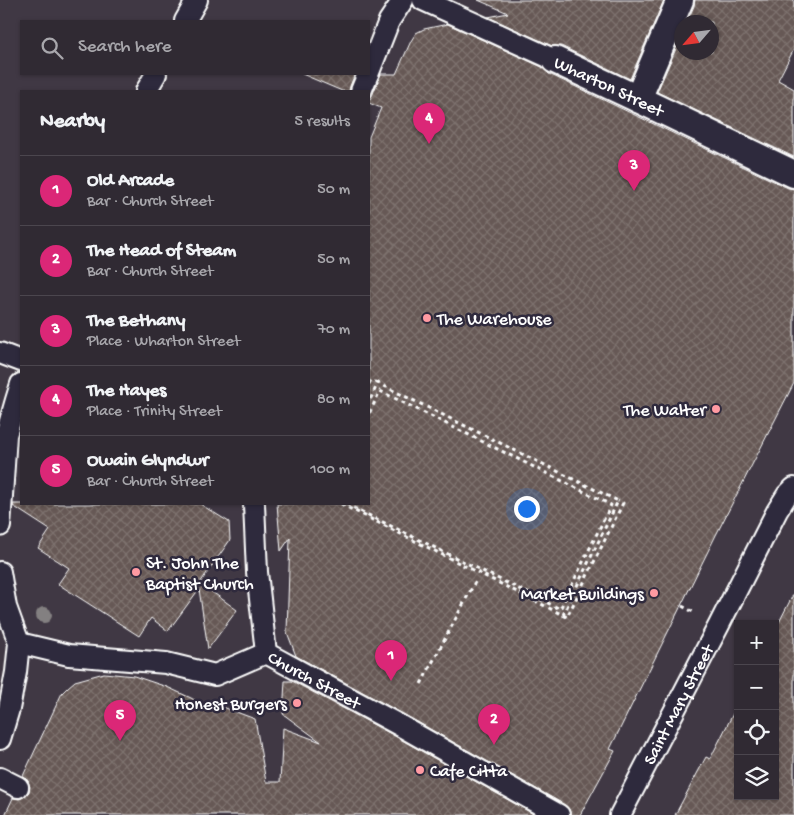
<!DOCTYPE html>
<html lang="en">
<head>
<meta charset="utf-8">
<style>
	:root { --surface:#302a33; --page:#38323b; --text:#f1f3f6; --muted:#a8a7ac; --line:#4b464e; --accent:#db2777 }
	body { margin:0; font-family:"Gochi Hand",sans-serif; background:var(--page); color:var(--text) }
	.controls { position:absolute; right:15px; bottom:15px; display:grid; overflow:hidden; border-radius:0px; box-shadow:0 1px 4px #0004 }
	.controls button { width:45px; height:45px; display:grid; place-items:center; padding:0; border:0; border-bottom:1px solid var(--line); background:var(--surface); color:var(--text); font:25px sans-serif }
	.compass { position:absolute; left:674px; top:15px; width:45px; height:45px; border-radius:50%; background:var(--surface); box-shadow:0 1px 4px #0004; rotate:242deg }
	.you { position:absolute; left:526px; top:508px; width:18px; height:18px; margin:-12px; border:4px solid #fff; border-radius:50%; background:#1a73e8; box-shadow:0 0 0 8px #1a73e833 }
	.badge { display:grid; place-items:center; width:32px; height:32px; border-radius:50%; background:var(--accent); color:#fff; font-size:16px; font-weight:700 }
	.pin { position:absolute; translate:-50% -41px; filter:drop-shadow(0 1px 2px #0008) }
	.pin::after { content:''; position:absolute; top:26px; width:18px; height:15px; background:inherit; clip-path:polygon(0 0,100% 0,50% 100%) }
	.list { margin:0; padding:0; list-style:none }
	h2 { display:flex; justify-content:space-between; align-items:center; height:65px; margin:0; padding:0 20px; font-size:21px }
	h2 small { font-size:16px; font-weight:400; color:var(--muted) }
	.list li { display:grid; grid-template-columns:32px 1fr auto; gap:15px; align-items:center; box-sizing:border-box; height:70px; padding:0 20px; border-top:1px solid var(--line) }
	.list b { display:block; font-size:19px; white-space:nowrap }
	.list p { margin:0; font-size:16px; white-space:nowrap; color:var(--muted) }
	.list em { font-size:16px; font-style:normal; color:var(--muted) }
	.icon { flex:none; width:28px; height:28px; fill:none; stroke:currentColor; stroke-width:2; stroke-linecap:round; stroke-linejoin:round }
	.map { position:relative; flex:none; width:794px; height:815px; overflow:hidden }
	.search { position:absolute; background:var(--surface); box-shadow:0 1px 4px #0004; left:20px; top:20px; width:350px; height:55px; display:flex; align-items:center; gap:12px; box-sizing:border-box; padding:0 18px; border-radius:0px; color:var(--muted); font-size:19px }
	.panel { position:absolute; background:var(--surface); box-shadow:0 1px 4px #0004; left:20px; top:90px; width:350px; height:415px; border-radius:0px }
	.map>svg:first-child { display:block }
</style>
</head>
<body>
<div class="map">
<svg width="794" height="815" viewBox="0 0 794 815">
	<defs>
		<pattern id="building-cross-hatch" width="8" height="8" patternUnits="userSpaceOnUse" patternTransform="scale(1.25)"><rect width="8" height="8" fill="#665955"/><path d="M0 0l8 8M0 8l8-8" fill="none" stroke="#7d726e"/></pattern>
	</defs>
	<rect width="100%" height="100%" fill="#403844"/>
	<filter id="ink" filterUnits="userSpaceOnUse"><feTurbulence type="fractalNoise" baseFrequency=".02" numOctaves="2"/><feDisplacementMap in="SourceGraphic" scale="10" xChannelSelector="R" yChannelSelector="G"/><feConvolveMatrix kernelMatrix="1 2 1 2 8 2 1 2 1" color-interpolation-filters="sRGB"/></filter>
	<g filter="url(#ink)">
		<g fill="url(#building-cross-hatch)" stroke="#fff">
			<polygon points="478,0 664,0 630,79 561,46 552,46 488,17 508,13"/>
			<polygon points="695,0 794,0 794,49 778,80 794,89 794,157 657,92 682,35 682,52 712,52 712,22 687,22 694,6"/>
			<polygon points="448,24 542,67 549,74 788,188 794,189 794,383 716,535 610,749 615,751 580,815 571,815 569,809 565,805 405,715 296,656 287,632 290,538 281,551 277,504 369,504 369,137 381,108 369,103 369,100 372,96 381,74 396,74 411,41 416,33 424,29"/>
			<polygon points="302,74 355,74 350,86 349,91 342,91"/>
			<polygon points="13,504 200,504 229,522 230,540 200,583 237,610 208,649 199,589 168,631 151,618 139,636 58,584 69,568 38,548 50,530 13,506"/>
			<polygon points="794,593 794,815 675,815 706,757 710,759 738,704 738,796 775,796 775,630"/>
			<polygon points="104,673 134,676 167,687 191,698 212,710 220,706 255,719 266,782 280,782 283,728 321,742 283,714 285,681 292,681 393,735 535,815 5,815 13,798 19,799 24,797 29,792 30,787 28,781 23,776 62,693 68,687 75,681"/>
		</g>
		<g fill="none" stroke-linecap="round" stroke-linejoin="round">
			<defs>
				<g id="pedestrian">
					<polyline points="423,0 555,60"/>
					<polyline points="185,21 197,0"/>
					<polyline points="369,72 389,21 403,0"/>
					<polyline points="146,91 156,74"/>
					<polyline points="361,91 368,74"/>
					<polyline points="0,353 21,361"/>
					<polyline points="254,504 257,572 266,653"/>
					<polyline points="0,526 6,435 16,400 21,384"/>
					<polyline points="0,572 6,607 19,643 16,672 9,709 0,739"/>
					<path id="s1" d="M 19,643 L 69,655 L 166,663 L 215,675 L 266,653 L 399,725 L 559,815"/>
					<polyline points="0,778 18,787"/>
					<path id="s2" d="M 620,815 L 719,625 L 777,511 L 787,495 L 794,488"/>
				</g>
				<g id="minor">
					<path id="s3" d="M 555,60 L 638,99 L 794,174"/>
					<polyline points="638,99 680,0"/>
				</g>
			</defs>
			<use href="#pedestrian" stroke="#fff" stroke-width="24"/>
			<use href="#minor" stroke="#fff" stroke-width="30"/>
			<g stroke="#fff" stroke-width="3" stroke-dasharray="4 4" stroke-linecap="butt">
				<polyline points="369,384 371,380 378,383"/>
				<polyline points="346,504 560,609 611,505 380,391 369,414"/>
				<polyline points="682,606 695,613"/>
				<polyline points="563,615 567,617 623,503 618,501"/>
				<polyline points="421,684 475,582"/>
			</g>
			<use href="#pedestrian" stroke="#2f2a3d" stroke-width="20"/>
			<use href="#minor" stroke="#2f2a3d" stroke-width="26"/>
			<polyline stroke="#fff" stroke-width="3" stroke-dasharray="4 4" stroke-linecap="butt" points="341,504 563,615 618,501 378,383 369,402"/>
		</g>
		<circle fill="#838081" cx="44" cy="615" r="8"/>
	</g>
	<g fill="#ff9aa2" stroke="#2f2a3d" stroke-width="2">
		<circle cx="427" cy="318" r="5"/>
		<circle cx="716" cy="409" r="5"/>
		<circle cx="136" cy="572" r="5"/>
		<circle cx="654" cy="593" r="5"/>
		<circle cx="297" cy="703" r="5"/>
		<circle cx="420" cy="770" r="5"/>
	</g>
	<g text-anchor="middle" stroke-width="5" stroke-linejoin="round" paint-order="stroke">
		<g font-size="18" fill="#fff" stroke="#2f2a3d">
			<text dy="6" stroke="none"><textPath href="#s3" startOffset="60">Wharton Street</textPath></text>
			<text dy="6" stroke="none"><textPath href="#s1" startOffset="310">Church Street</textPath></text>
			<text dy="6" stroke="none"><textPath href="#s2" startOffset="125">Saint Mary Street</textPath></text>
		</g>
		<g font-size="18" fill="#fff" stroke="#2f2a3d" text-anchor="start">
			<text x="437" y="324">The Warehouse</text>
			<text x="706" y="415" text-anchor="end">The Walter</text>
			<text x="146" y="568">St. John The<tspan x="146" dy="21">Baptist Church</tspan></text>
			<text x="644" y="599" text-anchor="end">Market Buildings</text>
			<text x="287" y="709" text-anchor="end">Honest Burgers</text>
			<text x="430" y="776">Cafe Citta</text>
		</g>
	</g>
</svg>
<div class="controls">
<button>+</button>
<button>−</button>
<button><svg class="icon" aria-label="locate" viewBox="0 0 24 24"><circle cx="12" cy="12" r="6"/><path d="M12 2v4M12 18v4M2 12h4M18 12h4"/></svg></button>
<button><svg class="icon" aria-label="layers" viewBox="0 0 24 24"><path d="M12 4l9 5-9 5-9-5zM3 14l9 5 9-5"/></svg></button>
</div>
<svg class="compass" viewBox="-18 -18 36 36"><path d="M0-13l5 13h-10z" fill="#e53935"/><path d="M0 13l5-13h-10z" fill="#a8a7ac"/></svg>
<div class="you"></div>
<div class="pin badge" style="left:391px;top:681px">1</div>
<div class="pin badge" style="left:494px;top:745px">2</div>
<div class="pin badge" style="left:634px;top:191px">3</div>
<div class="pin badge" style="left:429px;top:144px">4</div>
<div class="pin badge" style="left:120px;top:741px">5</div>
<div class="search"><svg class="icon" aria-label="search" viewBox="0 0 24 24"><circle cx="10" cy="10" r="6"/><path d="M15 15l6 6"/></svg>Search here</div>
<section class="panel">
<h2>Nearby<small>5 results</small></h2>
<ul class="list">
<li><span class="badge">1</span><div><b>Old Arcade</b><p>Bar · Church Street</p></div><em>50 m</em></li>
<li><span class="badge">2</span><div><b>The Head of Steam</b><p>Bar · Church Street</p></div><em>50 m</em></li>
<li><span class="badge">3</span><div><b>The Bethany</b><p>Place · Wharton Street</p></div><em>70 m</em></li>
<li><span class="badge">4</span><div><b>The Hayes</b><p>Place · Trinity Street</p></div><em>80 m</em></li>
<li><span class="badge">5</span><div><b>Owain Glyndwr</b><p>Bar · Church Street</p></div><em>100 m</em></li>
</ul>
</section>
</div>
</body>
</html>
